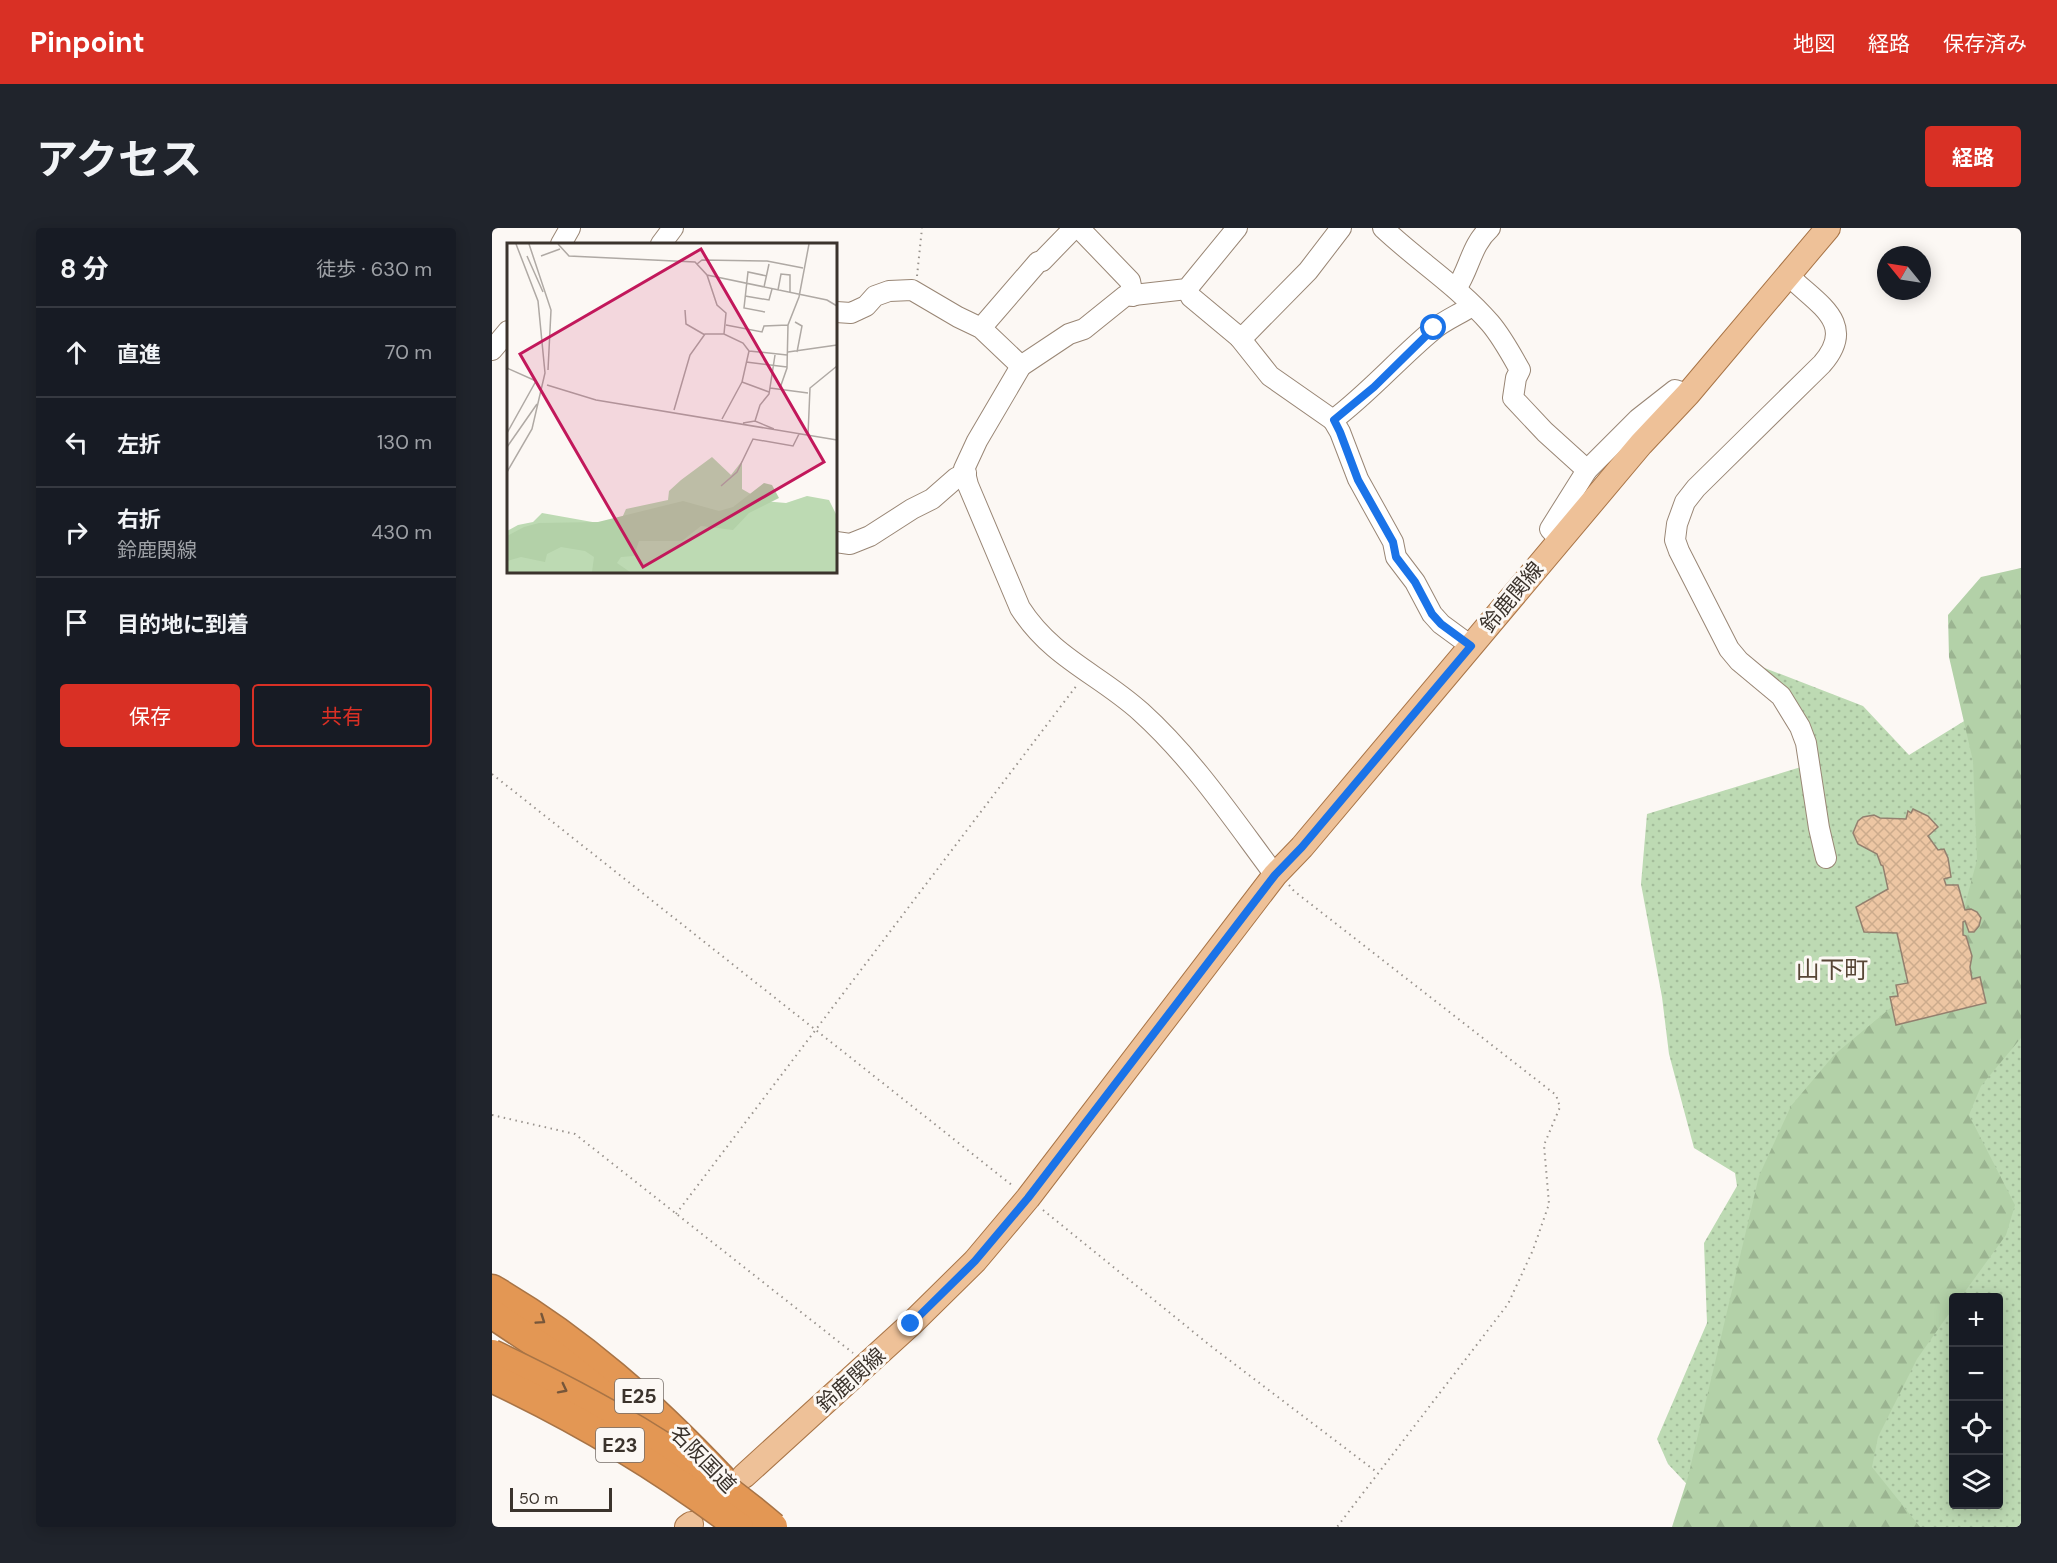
<!DOCTYPE html>
<html lang="ja">
<head>
<meta charset="utf-8">
<style>
	:root { --surface:#171b24; --page:#20242c; --text:#f1f3f6; --muted:#9ea1a6; --line:#363941; --accent:#d93025 }
	body { margin:0; font-family:"DM Sans","Noto Sans JP",sans-serif; background:var(--page); color:var(--text) }
	.controls { position:absolute; right:18px; bottom:18px; display:grid; overflow:hidden; border-radius:6px; box-shadow:0 3px 15px #0003 }
	.controls button { width:54px; height:54px; display:grid; place-items:center; padding:0; border:0; border-bottom:2px solid var(--line); background:var(--surface); color:var(--text); font:30px sans-serif }
	.compass { position:absolute; left:1385px; top:18px; width:54px; height:54px; border-radius:50%; background:var(--surface); box-shadow:0 3px 15px #0003; rotate:300deg }
	.scale { position:absolute; left:18px; bottom:15px; width:102px; box-sizing:border-box; padding-left:6px; border:3px solid #3b332c; border-top:0; font-size:16px; line-height:21px; white-space:nowrap; color:#3b332c; -webkit-text-stroke:4px #fcf8f4; paint-order:stroke }
	.stop { position:absolute; width:18px; height:18px; margin:-14px; border:4px solid #1a73e8; border-radius:50%; background:#fff }
	.stop.end { background:#1a73e8; border-color:#fff; box-shadow:0 2px 6px #0008 }
	.list { margin:0; padding:0; list-style:none }
	h2 { display:flex; justify-content:space-between; align-items:center; height:78px; margin:0; padding:0 24px; font-size:26px }
	h2 small { font-size:20px; font-weight:400; color:var(--muted) }
	.list li { display:grid; grid-template-columns:39px 1fr auto; gap:18px; align-items:center; box-sizing:border-box; height:90px; padding:0 24px; border-top:2px solid var(--line) }
	.list b { display:block; font-size:22px; white-space:nowrap }
	.list p { margin:0; font-size:20px; white-space:nowrap; color:var(--muted) }
	.list em { font-size:20px; font-style:normal; color:var(--muted) }
	.actions { display:flex; gap:12px; padding:18px 24px }
	.actions a { flex:1; padding:14px 0; border:2px solid var(--accent); border-radius:6px; text-align:center; font-size:21px; color:var(--accent) }
	.actions .main { background:var(--accent); color:#fff }
	.icon { flex:none; width:33px; height:33px; fill:none; stroke:currentColor; stroke-width:2; stroke-linecap:round; stroke-linejoin:round }
	.map { position:relative; flex:none; width:1529px; height:1299px; overflow:hidden; border-radius:6px }
	header { display:flex; align-items:center; gap:36px; box-sizing:border-box; height:84px; padding:0 30px; background:var(--accent); color:#fff }
	header strong { font-size:28px }
	nav { display:flex; gap:33px; margin-inline-start:auto; font-size:21px }
	.intro { display:flex; align-items:center; justify-content:space-between; box-sizing:border-box; height:144px; padding:0 36px }
	h1 { margin:0; font-size:42px }
	.button { padding:15px 27px; border-radius:6px; background:var(--accent); color:#fff; font-size:21px; font-weight:700 }
	main { display:flex; gap:36px; padding:0 36px }
	aside { flex:1; background:var(--surface); border-radius:6px; box-shadow:0 3px 15px #0003 }
	.map>svg:first-child { display:block }
</style>
</head>
<body>
<header>
<strong>Pinpoint</strong>
<nav><a>地図</a><a>経路</a><a>保存済み</a></nav>
</header>
<div class="intro"><h1>アクセス</h1><a class="button">経路</a></div>
<main>
<aside>
<h2>8 分<small>徒歩 · 630 m</small></h2>
<ul class="list">
<li><svg class="icon" aria-label="ahead" viewBox="0 0 24 24"><path d="M12 20V5M6 11l6-6 6 6"/></svg><div><b>直進</b></div><em>70 m</em></li>
<li><svg class="icon" aria-label="left" viewBox="0 0 24 24"><path d="M17 20v-9H6M10 6l-5 5 5 5"/></svg><div><b>左折</b></div><em>130 m</em></li>
<li><svg class="icon" aria-label="right" viewBox="0 0 24 24"><path d="M7 20v-9h11M14 6l5 5-5 5"/></svg><div><b>右折</b><p>鈴鹿関線</p></div><em>430 m</em></li>
<li><svg class="icon" aria-label="arrive" viewBox="0 0 24 24"><path d="M6 21V4h12l-3 4 3 4H6"/></svg><div><b>目的地に到着</b></div></li>
</ul>
<div class="actions"><a class="main">保存</a><a>共有</a></div>
</aside>
<div class="map">
<svg width="1529" height="1299" viewBox="0 0 1529 1299">
	<defs>
		<pattern id="grass-dots" width="8" height="8" patternUnits="userSpaceOnUse" patternTransform="scale(1.5)"><rect width="8" height="8" fill="#bddab3"/><path d="M2 2h.1M6 6h.1" fill="none" stroke="#a3bc9a" stroke-width="1.8" stroke-linecap="round"/></pattern>
		<pattern id="forest-firs" width="22" height="20" patternUnits="userSpaceOnUse" patternTransform="scale(1.5)"><rect width="22" height="20" fill="#b3d1a8"/><path d="M5 1l3.5 6h-7zM16 11l3.5 6h-7z" fill="#9bb491"/></pattern>
		<pattern id="building-cross-hatch" width="8" height="8" patternUnits="userSpaceOnUse" patternTransform="scale(1.5)"><rect width="8" height="8" fill="#edc6a3"/><path d="M0 0l8 8M0 8l8-8" fill="none" stroke="#ccab8c"/></pattern>
	</defs>
	<rect width="100%" height="100%" fill="#fcf8f4"/>
	<path fill="url(#grass-dots)" fill-rule="evenodd" d="M 1265,437 L 1371,478 L 1417,527 L 1529,458 L 1529,1299 L 1235,1299 L 1176,1236 L 1165,1211 L 1215,1095 L 1212,1015 L 1245,958 L 1243,945 L 1202,920 L 1177,826 L 1170,769 L 1149,656 L 1155,586 L 1309,539 L 1304,510 ZM 1462,1070 L 1506,1070 L 1506,1276 L 1462,1276 Z"/>
	<polygon fill="url(#forest-firs)" points="1529,340 1529,810 1489,858 1477,887 1523,977 1514,1007 1469,1069 1462,1070 1461,1080 1425,1131 1386,1209 1380,1239 1428,1299 1180,1299 1196,1249 1267,948 1299,878 1342,827 1426,757 1462,718 1485,632 1481,533 1457,429 1456,387 1489,349"/>
	<polygon fill="url(#building-cross-hatch)" stroke="#93806f" stroke-width="1.5" points="1421,581 1436,588 1446,599 1436,608 1446,622 1452,621 1456,630 1459,649 1452,651 1454,657 1466,657 1473,682 1479,681 1485,684 1489,690 1487,698 1482,704 1477,704 1473,693 1471,694 1471,707 1474,708 1480,728 1478,739 1480,751 1488,749 1494,775 1404,797 1398,769 1406,768 1404,757 1416,755 1405,705 1372,704 1364,679 1396,661 1391,638 1389,637 1385,626 1366,616 1361,605 1366,593 1371,589 1382,587 1388,590 1414,591 1416,583 1419,585"/>
	<g fill="none" stroke-linecap="round" stroke-linejoin="round">
		<defs>
			<g id="minor">
				<polyline points="587,0 638,53 641,68"/>
				<path d="M 745,0 L 695,61 L 633,68 L 592,101 L 577,106 L 529,138 L 485,213 L 472,241 L 476,257 L 528,380 C 560,430 607,446 649,484 C 701,531 741,591 783,647"/>
				<path d="M 891,0 C 926,33 967,59 998,95 C 1010,109 1019,126 1028,142 L 1024,150 L 1021,170 L 1053,204 L 1095,242"/>
				<polyline points="69,16 78,0"/>
				<polyline points="169,16 181,0"/>
				<path d="M 1297,48 C 1325,76 1366,95 1330,136 L 1204,260 L 1193,274 L 1185,296 L 1183,312 L 1187,323 L 1237,421 L 1247,433 L 1289,468 L 1308,499 L 1314,515 L 1327,600 L 1334,630"/>
				<path d="M 695,61 L 699,69 L 747,109 L 778,148 L 841,192 C 877,165 906,131 941,102 C 951,93 968,86 980,78"/>
				<path d="M 964,61 C 978,40 979,17 998,0"/>
				<polyline points="344,84 359,85 374,78 383,68 397,63 420,62 466,89 489,100 529,138"/>
				<polyline points="489,100 546,34 550,33 582,0"/>
				<polyline points="747,109 755,105 816,43 849,0"/>
				<polyline points="0,122 16,103"/>
				<polyline points="841,192 848,204 866,251 901,314 904,329 923,354 940,386 949,396 979,418"/>
				<polyline points="1068,312 1058,301 1095,242 1146,191 1183,162 1196,166"/>
				<polyline points="344,314 358,316 378,308 420,281 440,271 464,250 474,245"/>
			</g>
			<g id="major">
				<polyline points="252,1248 419,1096 483,1033 536,970 783,647 810,619 1149,216 1196,166 1336,0"/>
				<polyline points="195,1299 199,1296"/>
			</g>
			<g id="highway">
				<path d="M 0,1061 C 87,1111 162,1179 231,1252"/>
				<polyline points="0,1086 60,1126 145,1194"/>
			</g>
		</defs>
		<use href="#minor" stroke="#998675" stroke-width="22"/>
		<use href="#major" stroke="#a87446" stroke-width="26"/>
		<use href="#highway" stroke="#a87446" stroke-width="31"/>
		<g stroke="#99938d" stroke-width="2" stroke-dasharray="1.5 4.5" stroke-linecap="butt">
			<polyline points="425,48 430,0"/>
			<polyline points="0,546 521,958"/>
			<polyline points="797,657 802,663 1064,867 1068,879 1052,917 1057,976 1041,1022 1016,1076 845,1299"/>
			<polyline points="0,887 83,906 361,1125"/>
			<polyline points="551,982 720,1119 886,1245"/>
			<polyline points="184,986 585,457"/>
		</g>
		<use href="#minor" stroke="#fff" stroke-width="20"/>
		<use href="#major" stroke="#eec198" stroke-width="24"/>
		<use href="#highway" stroke="#e39754" stroke-width="28"/>
		<defs>
			<g id="highway-bridge">
				<path d="M 0,1126 C 99,1173 197,1227 281,1299"/>
				<path d="M 0,1150 C 87,1191 170,1240 247,1299"/>
			</g>
		</defs>
		<use href="#highway-bridge" stroke="#a87446" stroke-width="31" stroke-linecap="butt"/>
		<use href="#highway-bridge" stroke="#e39754" stroke-width="28"/>
	</g>
	<defs><path id="oneway-chevron" d="M-2-3.5L2.5 0L-2 3.5" fill="none" stroke-width="1.6" stroke-linecap="round" stroke-linejoin="round" transform="scale(1.5)"/></defs>
	<g stroke="#76563a">
		<use href="#oneway-chevron" transform="translate(49 1092) rotate(34)"/>
		<use href="#oneway-chevron" transform="translate(71 1161) rotate(27)"/>
	</g>
	<g fill="none" stroke-linecap="round" stroke-linejoin="round">
		<polyline stroke="#1a73e8" stroke-width="8" points="419,1096 483,1033 536,970 783,647 810,619 979,418 949,396 940,386 923,354 904,329 901,314 866,252 848,204 842,192 882,159 942,100"/>
	</g>
	<g text-anchor="middle" stroke-width="6" stroke-linejoin="round" paint-order="stroke">
		<g fill="#fcf8f4" stroke="#756e68" stroke-width="1.5">
			<rect x="123" y="1151" width="48" height="34" rx="4.5"/>
			<rect x="104" y="1200" width="48" height="34" rx="4.5"/>
		</g>
		<g font-size="20" font-weight="bold" fill="#3b332c">
			<text x="147" y="1175">E25</text>
			<text x="128" y="1224">E23</text>
		</g>
		<g font-size="21" fill="#3b332c" stroke="#fcf8f4">
			<text transform="translate(1020 369) rotate(-50)" y="7">鈴鹿関線</text>
			<text transform="translate(359 1152) rotate(-42)" y="7">鈴鹿関線</text>
			<text transform="translate(211 1231) rotate(46)" y="7">名阪国道</text>
		</g>
		<g font-size="24" fill="#574636" stroke="#fcf8f4">
			<text x="1340" y="750">山下町</text>
		</g>
	</g>
	<g transform="translate(15 15)">
		<rect width="330" height="330" fill="#fcf8f4"/>
		<path d="M 205,214 L 224,232 L 235,218 L 235,246 L 256,258 L 279,260 L 300,253 L 322,257 L 330,273 L 330,329 L 0,329 L 0,288 L 11,282 L 26,279 L 35,270 L 91,280 L 115,275 L 119,266 L 161,257 L 162,248 L 174,237 Z" fill="#bddab3"/>
		<path d="M 257,240 L 265,242 L 272,255 L 242,270 L 226,287 L 194,283 L 175,298 L 132,298 L 127,313 L 114,314 L 110,320 L 123,329 L 85,329 L 87,314 L 78,308 L 54,304 L 40,311 L 38,319 L 14,314 L 0,318 L 0,293 L 17,284 L 32,280 L 91,279 L 176,258 L 212,268 L 226,264 Z" fill="#b3d1a8"/>
		<path fill="none" stroke="#afa9a4" stroke-width="1.5" d="M 22,1 L 44,67 L 41,127M 51,1 L 62,13 L 188,19 L 200,32 L 210,62 L 219,70 L 217,91M 20,13 L 36,49M 34,13 L 53,6M 190,21 L 195,17 L 260,18 L 296,25M 200,32 L 320,57 L 330,63M 257,44 L 262,21M 271,47 L 274,31 L 283,32 L 283,49M 238,53 L 262,57 L 265,46M 178,67 L 179,81 L 198,92M 258,69 L 237,65 L 241,29 L 260,33M 288,79 L 295,83 L 290,109M 219,82 L 255,89 L 257,83 L 281,82M 242,108 L 235,139 L 262,149M 281,109 L 330,102M 239,119 L 280,124M 0,125 L 29,138M 40,142 L 89,157 L 330,197M 263,145 L 301,150M 273,145 L 280,125 L 281,82 L 292,54 L 302,1M 167,167 L 183,112 L 198,91 L 217,91 L 236,100 L 242,108 L 280,112M 215,176 L 235,139M 248,178 L 253,162 L 262,151 L 268,112M 236,180 L 248,178 L 267,186M 0,190 L 29,138M 301,192 L 303,145 L 330,123M 0,204 L 30,161M 0,229 L 25,186 L 38,130 L 31,58 L 9,1M 214,243 L 230,229 L 246,196 L 286,203 L 292,191"/>
		<path fill="#c2185b" fill-opacity="0.15" stroke="#c2185b" stroke-width="3" d="M 194,6 L 317,219 L 136,324 L 13,111 Z"/>
		<rect width="330" height="330" fill="none" stroke="#3b332c" stroke-width="3"/>
	</g>
</svg>
<div class="controls">
<button>+</button>
<button>−</button>
<button><svg class="icon" aria-label="locate" viewBox="0 0 24 24"><circle cx="12" cy="12" r="6"/><path d="M12 2v4M12 18v4M2 12h4M18 12h4"/></svg></button>
<button><svg class="icon" aria-label="layers" viewBox="0 0 24 24"><path d="M12 4l9 5-9 5-9-5zM3 14l9 5 9-5"/></svg></button>
</div>
<svg class="compass" viewBox="-18 -18 36 36"><path d="M0-13l5 13h-10z" fill="#e53935"/><path d="M0 13l5-13h-10z" fill="#9ea1a6"/></svg>
<div class="scale">50 m</div>
<div class="stop" style="left:942px;top:100px"></div>
<div class="stop end" style="left:419px;top:1096px"></div>
</div>
</main>
</body>
</html>
